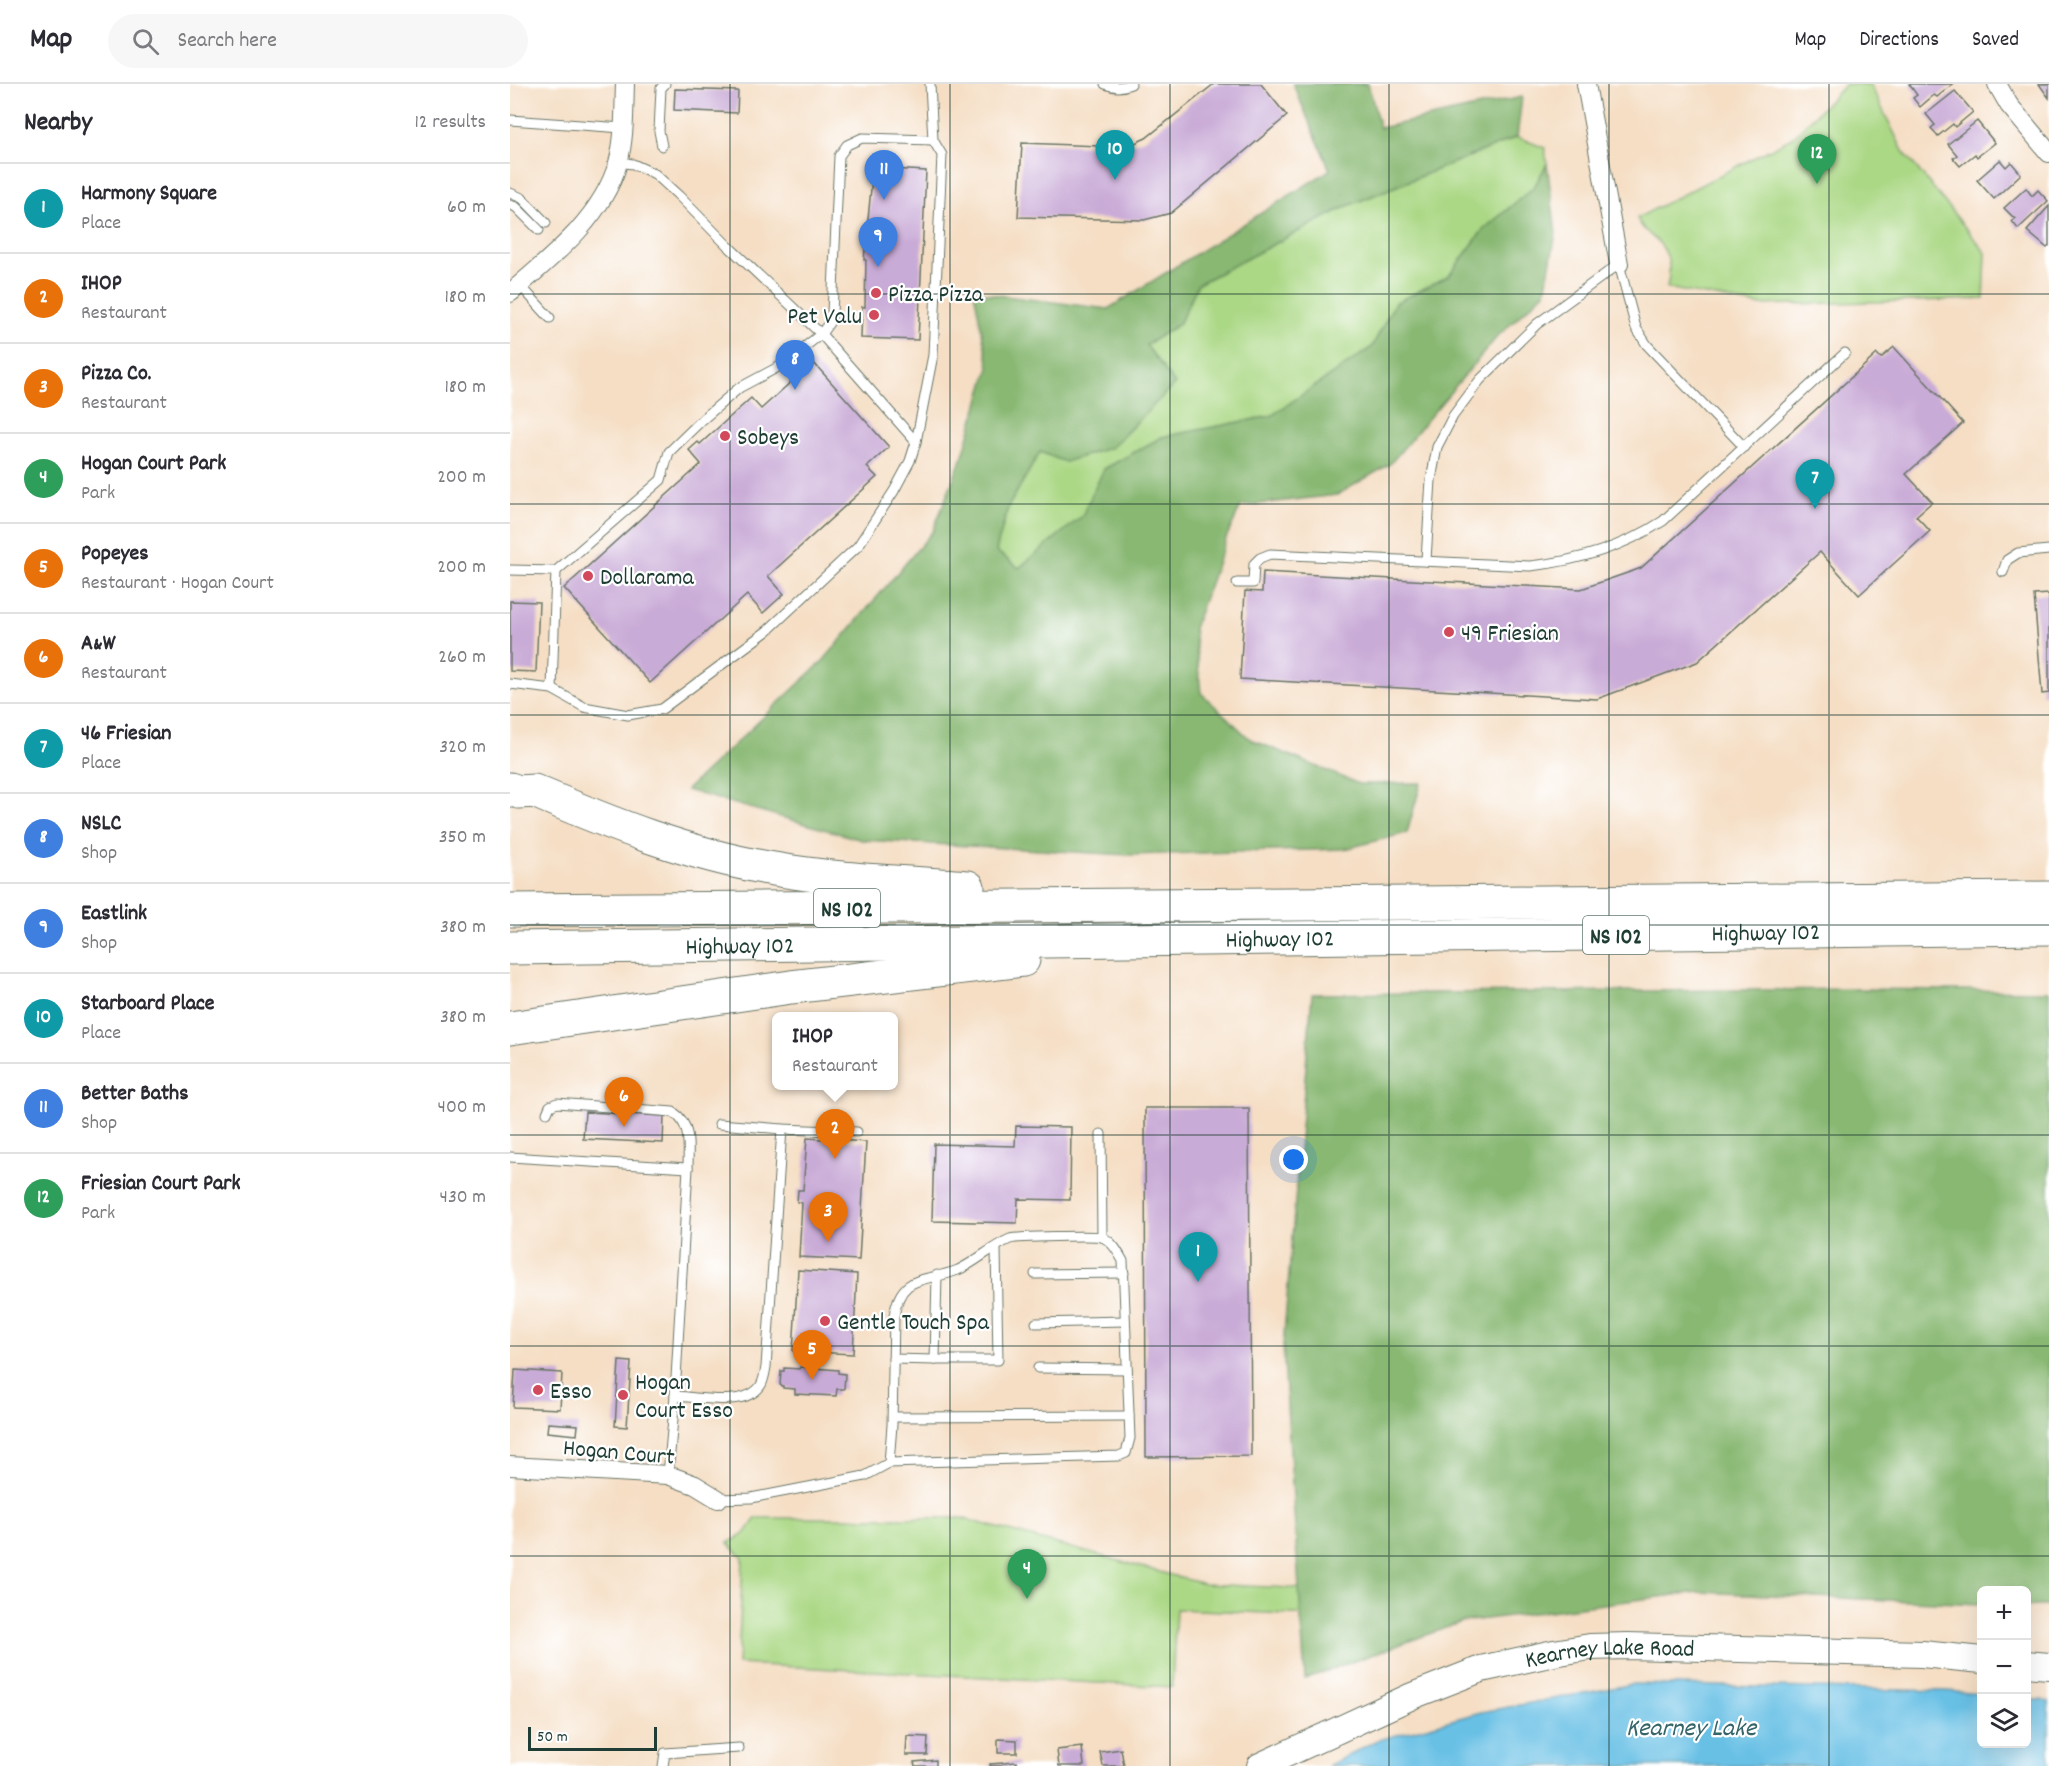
<!DOCTYPE html>
<html lang="en">
<head>
<meta charset="utf-8">
<style>
	:root { --surface:#fff; --page:#f7f7f7; --text:#2b2b33; --muted:#7c7c81; --line:#e1e1e2; --accent:#111827 }
	body { margin:0; font-family:Dekko,sans-serif; background:var(--page); color:var(--text) }
	.controls { position:absolute; right:18px; bottom:18px; display:grid; overflow:hidden; border-radius:9px; box-shadow:0 6px 24px #0002 }
	.controls button { width:54px; height:54px; display:grid; place-items:center; padding:0; border:0; border-bottom:2px solid var(--line); background:var(--surface); color:var(--text); font:30px sans-serif }
	.scale { position:absolute; left:18px; bottom:15px; width:129px; box-sizing:border-box; padding-left:6px; border:3px solid #1f3d34; border-top:0; font-size:16px; line-height:21px; white-space:nowrap; color:#1f3d34; -webkit-text-stroke:4px #fff; paint-order:stroke }
	.you { position:absolute; left:784px; top:1076px; width:21px; height:21px; margin:-15px; border:4px solid #fff; border-radius:50%; background:#1a73e8; box-shadow:0 0 0 9px #1a73e833 }
	.badge { display:grid; place-items:center; width:39px; height:39px; border-radius:50%; background:var(--accent); color:#fff; font-size:20px; font-weight:700 }
	.pin { position:absolute; translate:-50% -50px; filter:drop-shadow(0 2px 3px #0008) }
	.pin::after { content:''; position:absolute; top:32px; width:21px; height:18px; background:inherit; clip-path:polygon(0 0,100% 0,50% 100%) }
	.popup { position:absolute; left:262px; top:928px; width:126px; height:78px; box-sizing:border-box; display:grid; place-content:center; border-radius:9px; background:var(--surface); filter:drop-shadow(0 2px 4px #0005); font-size:20px; white-space:nowrap; color:var(--muted) }
	.popup b { font-size:22px; color:var(--text) }
	.popup::after { content:''; position:absolute; left:50%; top:100%; margin-left:-12px; border:12px solid transparent; border-top-color:var(--surface) }
	.list { margin:0; padding:0; list-style:none }
	h2 { display:flex; justify-content:space-between; align-items:center; height:78px; margin:0; padding:0 24px; font-size:26px }
	h2 small { font-size:20px; font-weight:400; color:var(--muted) }
	.list li { display:grid; grid-template-columns:39px 1fr auto; gap:18px; align-items:center; box-sizing:border-box; height:90px; padding:0 24px; border-top:2px solid var(--line) }
	.list b { display:block; font-size:22px; white-space:nowrap }
	.list p { margin:0; font-size:20px; white-space:nowrap; color:var(--muted) }
	.list em { font-size:20px; font-style:normal; color:var(--muted) }
	.icon { flex:none; width:33px; height:33px; fill:none; stroke:currentColor; stroke-width:2; stroke-linecap:round; stroke-linejoin:round }
	.map { position:relative; flex:none; width:1539px; height:1682px; overflow:hidden }
	header { display:flex; align-items:center; gap:36px; box-sizing:border-box; height:84px; padding:0 30px; background:var(--surface); border-bottom:2px solid var(--line) }
	header strong { font-size:28px }
	nav { display:flex; gap:33px; margin-inline-start:auto; font-size:21px }
	.search { width:420px; height:54px; background:var(--page); display:flex; align-items:center; gap:15px; box-sizing:border-box; padding:0 21px; border-radius:33px; color:var(--muted); font-size:22px }
	main { display:flex }
	aside { flex:1; background:var(--surface) }
	.map>svg:first-child { display:block }
</style>
</head>
<body>
<header>
<strong>Map</strong>
<div class="search"><svg class="icon" aria-label="search" viewBox="0 0 24 24"><circle cx="10" cy="10" r="6"/><path d="M15 15l6 6"/></svg>Search here</div>
<nav><a>Map</a><a>Directions</a><a>Saved</a></nav>
</header>
<main>
<aside>
<h2>Nearby<small>12 results</small></h2>
<ul class="list">
<li><span class="badge" style="background:#0f9aa8">1</span><div><b>Harmony Square</b><p>Place</p></div><em>60 m</em></li>
<li><span class="badge" style="background:#e8710a">2</span><div><b>IHOP</b><p>Restaurant</p></div><em>180 m</em></li>
<li><span class="badge" style="background:#e8710a">3</span><div><b>Pizza Co.</b><p>Restaurant</p></div><em>180 m</em></li>
<li><span class="badge" style="background:#2e9e5b">4</span><div><b>Hogan Court Park</b><p>Park</p></div><em>200 m</em></li>
<li><span class="badge" style="background:#e8710a">5</span><div><b>Popeyes</b><p>Restaurant · Hogan Court</p></div><em>200 m</em></li>
<li><span class="badge" style="background:#e8710a">6</span><div><b>A&amp;W</b><p>Restaurant</p></div><em>260 m</em></li>
<li><span class="badge" style="background:#0f9aa8">7</span><div><b>46 Friesian</b><p>Place</p></div><em>320 m</em></li>
<li><span class="badge" style="background:#3f7fe0">8</span><div><b>NSLC</b><p>Shop</p></div><em>350 m</em></li>
<li><span class="badge" style="background:#3f7fe0">9</span><div><b>Eastlink</b><p>Shop</p></div><em>380 m</em></li>
<li><span class="badge" style="background:#0f9aa8">10</span><div><b>Starboard Place</b><p>Place</p></div><em>380 m</em></li>
<li><span class="badge" style="background:#3f7fe0">11</span><div><b>Better Baths</b><p>Shop</p></div><em>400 m</em></li>
<li><span class="badge" style="background:#2e9e5b">12</span><div><b>Friesian Court Park</b><p>Park</p></div><em>430 m</em></li>
</ul>
</aside>
<div class="map">
<svg width="1539" height="1682" viewBox="0 0 1539 1682">
	<rect width="100%" height="100%" fill="#fff"/>
	<filter id="ink" filterUnits="userSpaceOnUse"><feTurbulence type="fractalNoise" baseFrequency=".0167" numOctaves="2"/><feDisplacementMap in="SourceGraphic" scale="12" xChannelSelector="R" yChannelSelector="G"/><feConvolveMatrix kernelMatrix="1 2 1 2 8 2 1 2 1" color-interpolation-filters="sRGB"/></filter>
	<filter id="wash" filterUnits="userSpaceOnUse"><feTurbulence type="fractalNoise" baseFrequency=".008" numOctaves="4" result="noise"/><feDisplacementMap in="SourceGraphic" scale="24" xChannelSelector="R" yChannelSelector="G"/><feGaussianBlur stdDeviation="1.35" result="paint"/><feColorMatrix in="noise" values="0 0 0 0 0 0 0 0 0 0 0 0 0 0 0 0 0 1.4 0 .05"/><feComposite in="paint" operator="in"/></filter>
	<g filter="url(#wash)">
		<rect width="100%" height="100%" fill="#f5dec4"/>
		<g fill="#abd885" stroke="#658a5c" stroke-width="1.5">
			<path d="M 1336,0 L 1360,0 L 1393,67 L 1476,169 L 1474,215 L 1248,221 L 1157,204 C 1161,186 1161,169 1146,156 C 1138,149 1131,144 1127,134 L 1282,54 Z"/>
			<polygon points="1007,53 1035,64 1037,80 1024,103 973,146 939,192 885,219 862,263 761,332 652,353 594,385 573,432 509,484 486,467 498,423 530,367 664,300 636,261 669,240 688,200 835,123"/>
			<polygon points="246,1434 451,1434 694,1500 803,1505 802,1531 666,1525 662,1603 228,1580 233,1474 218,1459 235,1450"/>
		</g>
		<g fill="#88b872" stroke="#547a53" stroke-width="1.5">
			<polygon points="783,0 858,0 870,44 1012,13 1007,53 835,123 688,200 669,240 636,261 665,300 602,363 555,378 530,368 498,423 486,467 509,484 572,432 594,385 652,353 761,332 862,263 885,219 939,192 973,146 1024,103 1037,80 1046,149 1035,208 987,253 880,380 827,411 731,422 717,452 684,544 691,609 740,655 849,700 911,699 897,749 835,765 618,771 352,756 176,706 313,577 423,447 454,368 479,283 464,208 598,225 820,86"/>
			<polygon points="1350,905 1539,907 1539,1522 1517,1522 1516,1506 1472,1506 1471,1520 1189,1508 952,1538 795,1595 773,1262 802,910"/>
		</g>
		<polygon fill="#68c0e5" stroke="#447e8c" stroke-width="1.5" points="1124,1600 1437,1607 1471,1610 1472,1660 1516,1660 1517,1615 1539,1617 1539,1682 818,1682 865,1657 971,1628"/>
		<g id="blocks">
			<g fill="#c9abd7">
				<polygon points="704,0 751,0 777,32 661,129 634,136 508,133 512,59 616,63 636,54"/>
				<polygon points="1399,0 1443,0 1427,13 1424,11 1410,23 1403,14 1407,11"/>
				<polygon points="1529,0 1539,0 1539,14"/>
				<polygon points="165,5 228,7 227,29 164,26"/>
				<polygon points="1445,7 1463,28 1445,43 1443,40 1428,52 1421,44 1425,41 1416,30"/>
				<polygon points="1467,37 1485,59 1467,73 1465,70 1450,82 1443,74 1447,71 1438,60"/>
				<polygon points="1490,76 1496,83 1501,78 1511,90 1484,115 1467,96"/>
				<polygon points="363,84 416,87 408,256 351,254 352,223 355,223 356,176 354,176"/>
				<polygon points="1516,104 1522,112 1528,106 1538,117 1508,145 1502,137 1505,135 1494,124"/>
				<polygon points="1539,122 1539,162 1537,164 1517,147"/>
				<polygon points="1384,263 1453,339 1396,390 1422,418 1406,432 1420,447 1349,511 1310,468 1187,578 1087,615 730,595 735,507 752,508 753,488 1071,505 1123,487 1131,484 1367,270 1371,274"/>
				<polygon points="303,278 379,363 357,383 367,393 258,492 274,510 253,529 237,511 140,599 54,504 191,380 179,366 188,358 190,360 241,314 251,325"/>
				<polygon points="1539,510 1539,609 1532,610 1524,511"/>
				<polygon points="0,517 29,518 26,588 0,587"/>
				<polygon points="635,1024 739,1024 741,1372 636,1373"/>
				<polygon points="75,1028 154,1032 153,1059 73,1055"/>
				<polygon points="506,1042 561,1043 560,1116 508,1115 507,1139 422,1137 424,1060 505,1062"/>
				<polygon points="297,1054 356,1058 349,1176 289,1173 292,1119 287,1118 288,1106 293,1106"/>
				<polygon points="288,1186 347,1190 343,1270 283,1267"/>
				<polygon points="109,1277 121,1278 117,1343 105,1342"/>
				<polygon points="290,1283 328,1286 328,1289 335,1290 334,1305 327,1305 326,1312 285,1310 285,1305 273,1304 273,1302 270,1301 271,1287 274,1287 274,1284 290,1285"/>
				<polygon points="5,1286 52,1289 50,1325 3,1323"/>
				<polygon points="38,1339 68,1341 67,1351 37,1348"/>
				<polygon points="397,1652 418,1653 417,1671 396,1671"/>
				<polygon points="488,1655 507,1656 507,1669 488,1669"/>
				<polygon points="572,1663 574,1682 549,1682 547,1666"/>
				<polygon points="611,1665 614,1682 593,1682 590,1668"/>
				<polygon points="426,1676 426,1682 405,1682 404,1678"/>
				<polygon points="507,1678 508,1682 480,1682 480,1680"/>
			</g>
		</g>
	</g>
	<g filter="url(#ink)">
		<use href="#blocks" fill-opacity="0" stroke="#6a7566" stroke-width="1.5"/>
		<g fill="none" stroke-linecap="round" stroke-linejoin="round">
			<defs>
				<g id="lane">
					<path d="M 595,0 C 604,4 612,4 621,0"/>
					<polyline points="0,36 113,44"/>
					<polyline points="152,62 149,47 151,4 155,0"/>
					<polyline points="108,78 123,80 145,90 169,112 216,160 311,250 406,358"/>
					<polyline points="0,109 12,114 36,139"/>
					<polyline points="0,121 6,123 29,146"/>
					<polyline points="10,201 40,234"/>
					<polyline points="916,476 921,396 927,363 943,332 970,296 1027,240 1109,180 1126,244 1137,261 1234,363"/>
					<polyline points="0,486 46,487 151,396 159,368 193,335 229,304 272,281 311,250 319,239 322,230 329,72 337,61 352,54 423,56"/>
					<polyline points="1493,488 1497,476 1508,469 1539,466"/>
					<path d="M 727,499 L 743,499 L 744,480 L 750,474 L 760,470 L 1020,482 C 1068,477 1113,463 1153,437 L 1335,269"/>
					<polyline points="0,600 42,605 74,623 118,631 152,625 257,547 348,462 384,407 400,377 406,358 423,271 432,71 423,56 420,0"/>
					<polyline points="42,605 46,487"/>
					<path d="M 37,1029 L 40,1022 L 47,1019 L 163,1028 C 182,1040 178,1064 178,1084"/>
					<polyline points="209,1040 272,1045"/>
					<polyline points="591,1050 592,1153"/>
					<polyline points="0,1073 178,1084 165,1312 158,1391"/>
					<polyline points="525,1190 614,1189"/>
					<polyline points="427,1191 425,1276 488,1276 486,1164"/>
					<polyline points="526,1239 615,1237"/>
					<polyline points="383,1275 425,1276"/>
					<polyline points="528,1284 617,1285"/>
					<path d="M 165,1312 C 188,1313 237,1324 251,1301 C 254,1296 255,1288 256,1283 L 272,1045 L 347,1048"/>
					<polyline points="383,1333 619,1332"/>
					<path d="M 208,1415 L 241,1414 L 355,1392 L 379,1379 L 609,1372 L 616,1369 L 620,1354 L 613,1177 C 608,1168 602,1157 592,1153 C 586,1151 505,1153 500,1155 C 481,1163 466,1178 448,1186 C 415,1199 391,1188 384,1232 L 382,1341 L 379,1379"/>
					<polyline points="153,1682 155,1669 229,1664"/>
				</g>
				<g id="street">
					<polyline points="1076,0 1109,180"/>
					<polyline points="1487,0 1499,21 1539,69"/>
					<path d="M 0,209 C 42,173 92,134 108,79 C 115,54 114,26 115,0"/>
					<polyline points="0,1382 158,1391 185,1401 208,1415"/>
				</g>
				<g id="secondary">
					<polyline points="1516,1580 1539,1582"/>
					<path id="s1" d="M 750,1682 L 902,1612 L 971,1585 L 1044,1569 L 1080,1563 L 1118,1562 L 1412,1570 L 1472,1576"/>
				</g>
				<g id="highway">
					<path d="M 0,705 L 9,708 L 24,707 C 99,739 177,770 258,784 C 324,796 392,798 458,803"/>
					<polyline points="0,826 1539,814"/>
					<path id="s2" d="M 0,864 L 1539,844"/>
					<polyline points="0,944 281,903 513,876"/>
				</g>
			</defs>
			<use href="#lane" stroke="#6a7566" stroke-width="11"/>
			<use href="#street" stroke="#6a7566" stroke-width="20"/>
			<use href="#secondary" stroke="#6a7566" stroke-width="28"/>
			<use href="#highway" stroke="#6a7566" stroke-width="35"/>
			<use href="#lane" stroke="#fff" stroke-width="9"/>
			<use href="#street" stroke="#fff" stroke-width="18"/>
			<use href="#secondary" stroke="#fff" stroke-width="26"/>
			<use href="#highway" stroke="#fff" stroke-width="33"/>
		</g>
	</g>
	<path fill="none" stroke="#1f3d34" stroke-width="1.5" stroke-opacity="0.55" d="M 220,0 L 220,1682M 440,0 L 440,1682M 660,0 L 660,1682M 879,0 L 879,1682M 1099,0 L 1099,1682M 1319,0 L 1319,1682M 0,210 L 1539,210M 0,420 L 1539,420M 0,631 L 1539,631M 0,841 L 1539,841M 0,1051 L 1539,1051M 0,1262 L 1539,1262M 0,1472 L 1539,1472"/>
	<g fill="#d1495b" stroke="#fff" stroke-width="2">
		<circle cx="366" cy="209" r="6"/>
		<circle cx="364" cy="231" r="6"/>
		<circle cx="215" cy="352" r="6"/>
		<circle cx="78" cy="492" r="6"/>
		<circle cx="939" cy="548" r="6"/>
		<circle cx="315" cy="1237" r="6"/>
		<circle cx="28" cy="1306" r="6"/>
		<circle cx="113" cy="1311" r="6"/>
	</g>
	<g text-anchor="middle" stroke-width="4.5" stroke-linejoin="round" paint-order="stroke">
		<g fill="#fff" stroke="#627771" stroke-width="1.5">
			<rect x="304" y="805" width="66" height="38" rx="4.5"/>
			<rect x="1073" y="832" width="66" height="38" rx="4.5"/>
		</g>
		<g font-size="22" font-weight="bold" fill="#1f3d34">
			<text x="337" y="832">NS 102</text>
			<text x="1106" y="859">NS 102</text>
		</g>
		<g font-size="24" fill="#1f3d34" stroke="#fff" text-anchor="start">
			<text x="378" y="217">Pizza Pizza</text>
			<text x="352" y="239" text-anchor="end">Pet Valu</text>
			<text x="227" y="360">Sobeys</text>
			<text x="90" y="500">Dollarama</text>
			<text x="951" y="556">49 Friesian</text>
			<text x="327" y="1245">Gentle Touch Spa</text>
			<text x="125" y="1305">Hogan<tspan x="125" dy="28">Court Esso</tspan></text>
			<text x="40" y="1314">Esso</text>
		</g>
		<g font-size="24" fill="#1f3d34" stroke="#fff">
			<text dy="8" stroke="none"><textPath href="#s2" startOffset="1256">Highway 102</textPath></text>
			<text dy="8" stroke="none"><textPath href="#s2" startOffset="770">Highway 102</textPath></text>
			<text dy="8" stroke="none"><textPath href="#s2" startOffset="230">Highway 102</textPath></text>
			<text transform="translate(109 1367) rotate(5)" y="8">Hogan Court</text>
			<text dy="8" stroke="none"><textPath href="#s1" startOffset="372">Kearney Lake Road</textPath></text>
		</g>
		<g font-size="26" font-style="italic" fill="#356469" stroke="#fff">
			<text x="1181" y="1651">Kearney Lake</text>
		</g>
	</g>
</svg>
<div class="controls">
<button>+</button>
<button>−</button>
<button><svg class="icon" aria-label="layers" viewBox="0 0 24 24"><path d="M12 4l9 5-9 5-9-5zM3 14l9 5 9-5"/></svg></button>
</div>
<div class="scale">50 m</div>
<div class="you"></div>
<div class="pin badge" style="left:688px;top:1198px;background:#0f9aa8">1</div>
<div class="pin badge" style="left:325px;top:1075px;background:#e8710a">2</div>
<div class="popup"><b>IHOP</b>Restaurant</div>
<div class="pin badge" style="left:318px;top:1158px;background:#e8710a">3</div>
<div class="pin badge" style="left:517px;top:1515px;background:#2e9e5b">4</div>
<div class="pin badge" style="left:302px;top:1296px;background:#e8710a">5</div>
<div class="pin badge" style="left:114px;top:1043px;background:#e8710a">6</div>
<div class="pin badge" style="left:1305px;top:425px;background:#0f9aa8">7</div>
<div class="pin badge" style="left:285px;top:306px;background:#3f7fe0">8</div>
<div class="pin badge" style="left:368px;top:183px;background:#3f7fe0">9</div>
<div class="pin badge" style="left:605px;top:96px;background:#0f9aa8">10</div>
<div class="pin badge" style="left:374px;top:116px;background:#3f7fe0">11</div>
<div class="pin badge" style="left:1307px;top:100px;background:#2e9e5b">12</div>
</div>
</main>
</body>
</html>
